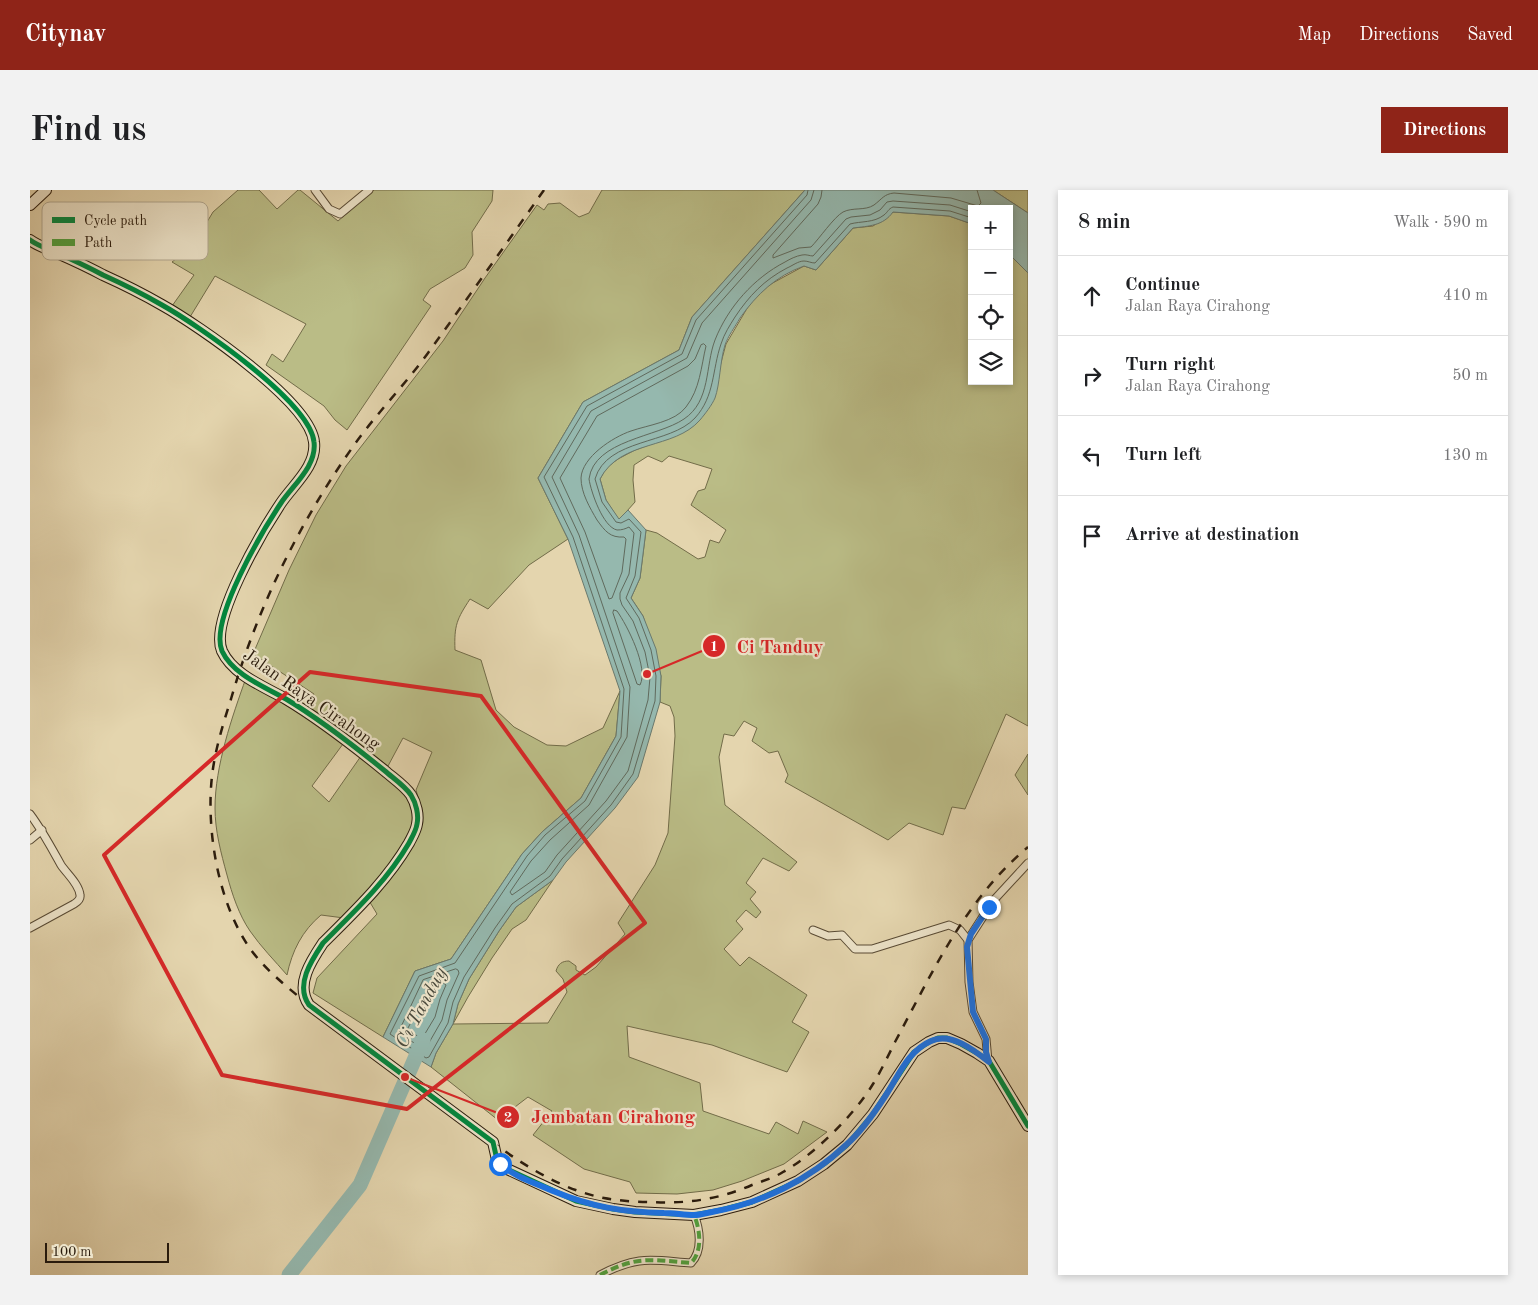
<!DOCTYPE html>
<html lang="en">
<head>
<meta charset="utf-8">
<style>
	:root { --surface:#fff; --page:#f2f2f2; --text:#202124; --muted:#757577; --line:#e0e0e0; --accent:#8f2418 }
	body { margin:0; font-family:"Old Standard TT",serif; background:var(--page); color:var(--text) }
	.controls { position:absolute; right:15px; top:15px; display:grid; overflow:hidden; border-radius:0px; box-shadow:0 2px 8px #0003 }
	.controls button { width:45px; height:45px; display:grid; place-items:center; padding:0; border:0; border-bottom:1px solid var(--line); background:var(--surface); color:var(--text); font:25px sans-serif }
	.scale { position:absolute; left:15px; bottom:12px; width:124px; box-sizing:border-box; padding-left:5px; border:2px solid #2a1b0c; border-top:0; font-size:14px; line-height:18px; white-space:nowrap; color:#2a1b0c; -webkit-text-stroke:4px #ede4ca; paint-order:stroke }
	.stop { position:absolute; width:15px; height:15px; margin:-11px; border:4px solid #1a73e8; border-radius:50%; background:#fff }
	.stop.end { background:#1a73e8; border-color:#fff; box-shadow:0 1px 5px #0008 }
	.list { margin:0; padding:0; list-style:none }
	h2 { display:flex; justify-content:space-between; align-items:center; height:65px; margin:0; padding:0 20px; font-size:21px }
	h2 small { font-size:16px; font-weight:400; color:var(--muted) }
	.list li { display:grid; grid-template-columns:32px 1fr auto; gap:15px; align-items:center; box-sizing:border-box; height:80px; padding:0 20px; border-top:1px solid var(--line) }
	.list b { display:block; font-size:19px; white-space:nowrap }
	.list p { margin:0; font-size:16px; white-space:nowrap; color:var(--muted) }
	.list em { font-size:16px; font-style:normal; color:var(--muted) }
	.icon { flex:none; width:28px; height:28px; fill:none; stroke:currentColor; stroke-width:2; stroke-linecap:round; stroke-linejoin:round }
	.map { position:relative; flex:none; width:998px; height:1085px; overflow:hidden; border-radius:0px }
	header { display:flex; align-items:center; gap:30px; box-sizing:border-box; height:70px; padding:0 25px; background:var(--accent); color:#fff }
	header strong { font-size:24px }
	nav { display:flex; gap:28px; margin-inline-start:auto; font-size:18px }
	.intro { display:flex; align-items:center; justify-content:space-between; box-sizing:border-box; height:120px; padding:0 30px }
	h1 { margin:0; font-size:35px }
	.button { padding:12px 22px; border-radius:0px; background:var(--accent); color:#fff; font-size:18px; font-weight:700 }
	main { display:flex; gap:30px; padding:0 30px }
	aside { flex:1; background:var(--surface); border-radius:0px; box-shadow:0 2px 8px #0003 }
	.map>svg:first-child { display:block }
</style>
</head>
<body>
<header>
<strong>Citynav</strong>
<nav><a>Map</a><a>Directions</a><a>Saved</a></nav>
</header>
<div class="intro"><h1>Find us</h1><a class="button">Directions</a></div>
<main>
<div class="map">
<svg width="998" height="1085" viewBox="0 0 998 1085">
	<rect width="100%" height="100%" fill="#e4d5ae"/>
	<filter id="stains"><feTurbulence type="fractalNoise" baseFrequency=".004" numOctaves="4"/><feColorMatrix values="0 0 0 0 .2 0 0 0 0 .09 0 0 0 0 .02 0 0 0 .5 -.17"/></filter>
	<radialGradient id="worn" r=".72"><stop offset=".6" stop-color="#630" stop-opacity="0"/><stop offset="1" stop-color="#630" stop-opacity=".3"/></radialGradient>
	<g fill="#babc86" stroke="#726c49">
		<polygon points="208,0 229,0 247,19 268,0 270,0 308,31 344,0 463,0 462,11 442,42 443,65 435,78 400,99 393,110 401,116 317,240 305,230 294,216 236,175 242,164 253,172 276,134 185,86 160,127 142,116 164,85 142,72 165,54 154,39 146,48 136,38 142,30 140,28 167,14 177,32 183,22"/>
		<path d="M 572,0 L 775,0 L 662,127 L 649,160 L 553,212 L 508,288 L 538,349 L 499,375 L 458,419 L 440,409 C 427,429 424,435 425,460 L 451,470 L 466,520 L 484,537 L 517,555 L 536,556 L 573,538 L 590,501 L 586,546 L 551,608 L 512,642 L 492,664 L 421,769 L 385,781 L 353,847 L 283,803 L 287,788 L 347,724 L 338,709 L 362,685 L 392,621 L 386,600 L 402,562 L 373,548 L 358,576 L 303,535 L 276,517 L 284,504 L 223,464 L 259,380 L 286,325 L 316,276 L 413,151 L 455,88 L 507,15 L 514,20 L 518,14 L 530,13 L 549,27 L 559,23 Z"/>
		<polygon points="963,0 998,0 998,23"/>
		<path d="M 863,22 L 919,26 L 942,34 L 942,191 L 979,191 L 979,64 L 998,83 L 998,536 L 976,524 L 935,619 L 922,617 L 913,645 L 879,633 L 858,650 L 755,592 L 758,585 L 748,561 L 739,563 L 722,551 L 727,538 L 714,531 L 704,546 L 694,544 L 689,567 L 695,615 L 767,672 L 759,681 L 733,668 L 716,693 L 726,702 L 720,709 L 731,722 L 726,728 L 716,720 L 706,731 L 713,739 L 694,759 L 710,776 L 719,767 L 777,805 L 762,832 L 779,842 L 757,882 L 682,855 L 597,836 L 599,867 L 670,893 L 673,921 L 739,944 L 746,932 L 768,944 L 773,931 L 797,942 L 754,974 L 712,991 L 683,1000 L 647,1004 L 606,1003 L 600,992 L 554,979 L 503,945 L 522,921 L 498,907 L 468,930 L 401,877 L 406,863 L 423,834 L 428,814 L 439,789 L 469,741 L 486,717 L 523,690 L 496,730 L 482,739 L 462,768 L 438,807 L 423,834 L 518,833 L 537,802 L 533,789 L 526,781 C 528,774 532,771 539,771 L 546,776 L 546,780 L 555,785 L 566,777 L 595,744 L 588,733 L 625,675 L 638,643 L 645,546 L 644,527 L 640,516 L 630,512 L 631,486 L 613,426 L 601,408 L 610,388 L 616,340 L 627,343 L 668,369 L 675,367 L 680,350 L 689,353 L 696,340 L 661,315 L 668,301 L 675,299 L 682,279 L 639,266 L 632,272 L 618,266 L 604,275 L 603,290 L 605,312 L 589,330 L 576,310 L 570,289 L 576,278 L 588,269 L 605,260 L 647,245 L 689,180 L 696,154 L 722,110 L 739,95 L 774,76 L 786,80 L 823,38 L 843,36 Z"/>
		<path d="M 216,488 L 279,528 L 313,554 L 282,596 L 299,612 L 331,566 C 343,576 355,586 367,596 C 370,599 376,602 379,606 C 402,641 335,703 314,728 L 291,725 C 272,741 262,761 257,785 C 245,771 231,757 220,741 C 209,725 202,704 197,685 C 191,663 185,641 185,618 C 185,576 202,527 216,488 Z"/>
		<polygon points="998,564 998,605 985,585"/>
	</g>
	<path fill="#95b8ae" stroke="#6a796d" d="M 775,0 L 963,0 L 998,23 L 998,83 L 979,64 L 979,19 L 942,19 L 942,34 L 919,26 L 863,22 C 853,36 839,36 823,38 L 786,80 L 774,76 C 746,86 727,104 710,128 C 705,137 698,146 695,155 C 690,171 690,194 685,208 C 682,215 675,224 670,230 C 644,260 591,249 570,289 L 576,310 L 589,329 L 598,320 L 616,340 L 610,388 L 601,408 L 613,426 L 626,459 L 631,486 L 630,512 L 608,587 L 585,618 L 536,672 L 523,690 L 486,717 L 469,741 L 439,789 L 428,814 L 423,834 L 406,863 L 401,877 L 353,847 L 385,781 L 421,769 L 492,664 L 512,642 L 551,608 L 586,546 L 590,501 L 538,349 L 508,288 L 553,212 L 649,160 L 662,127 Z"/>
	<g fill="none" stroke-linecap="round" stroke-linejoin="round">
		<g stroke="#606a5d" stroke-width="1">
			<path d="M 778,0 L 777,5 L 666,130 L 652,164 L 557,216 L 514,287 L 543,347 L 594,499 L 591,547 L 555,611 L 515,645 L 497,666 L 425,773 L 389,786 L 360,844 L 396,868 L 399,867 L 418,833 L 423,812 L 434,787 L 465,738 L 482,714 L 520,686 L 532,669 L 581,615 L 603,584 L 625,511 L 626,486 L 621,460 L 609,428 L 596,408 L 605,386 L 611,342 L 599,329 L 591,333 L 586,332 L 572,312 L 565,289 C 577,248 640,255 665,228 C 685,206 682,180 691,154 C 694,144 700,135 705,127 C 719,106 734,90 757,78 C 762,76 768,71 774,71 C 778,71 781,73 785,73 L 820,34 C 831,31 844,33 854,25 C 858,22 858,19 863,17 L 920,21 L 942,28"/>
			<path d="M 784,0 L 781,10 L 672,133 L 657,168 L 561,221 L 522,287 L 549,345 L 600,497 L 597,547 L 559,615 L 520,650 L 501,671 L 480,702 L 482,705 L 515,682 L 527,665 L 576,611 L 598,581 L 618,510 L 620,487 L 615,462 L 603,431 L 592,415 L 590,409 L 590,403 L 599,384 L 604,343 L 599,337 C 595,339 592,340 587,340 C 573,337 561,302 559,289 C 564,250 628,247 654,229 C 681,211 675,176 685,150 C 698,117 724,88 755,72 C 760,69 766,66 772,65 C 776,64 780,66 783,66 L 816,29 L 821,27 L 840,25 L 850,20 L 857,12 L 863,11 L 920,15 L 942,22"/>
			<path d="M 792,0 L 791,7 L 788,14 L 743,65 L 743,68 L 769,58 L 781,57 C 789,49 804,27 813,22 C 823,17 835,21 844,15 C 852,9 854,4 864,3 L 921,8 L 948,16 L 951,13 L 947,0"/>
			<path d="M 674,154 L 676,156 C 671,177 670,199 656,217 C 645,232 618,235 601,241 C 583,247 552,267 551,288 C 551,303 560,318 567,330 C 575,341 580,348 594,347 L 596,349 L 592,382 L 582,408 L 579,409 L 555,342 L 530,288 L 567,226 L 658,176 L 665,169 L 671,155 Z"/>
			<path d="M 584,420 L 587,421 C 597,435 619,478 610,495 L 607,494 L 583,423 Z"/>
			<polygon points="426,779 428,780 429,783 417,810 412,830 396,858 393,858 369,844 369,841 393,790"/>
			<polygon points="412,792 416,795 410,809 405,827 393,847 391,848 379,841 378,838 399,797"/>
		</g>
		<polyline stroke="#95b8ae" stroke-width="15" points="259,1085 330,995 393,850"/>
		<defs>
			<g id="street">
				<polyline points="285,0 299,19 310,24 339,0"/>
				<path d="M 0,624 C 12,640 21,657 31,675 C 37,684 49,694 50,705 C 51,710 47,712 44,714 L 0,738"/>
				<polyline points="0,650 12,640"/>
				<polyline points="783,740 798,746 812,745 825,759 842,759 919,735 930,740 938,750"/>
				<polyline points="958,871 956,849 943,822 939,792 938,750 963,711 998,673"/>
				<path d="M 570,1085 C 608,1065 621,1070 661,1073 C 673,1061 670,1039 664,1025"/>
			</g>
			<g id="secondary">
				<polyline points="0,15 16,0"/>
				<path d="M 0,50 C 8,56 18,59 27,63 C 43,70 58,77 73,85 C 93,94 113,104 132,115 C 168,135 280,212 284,252 C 287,276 263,295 251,313 C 233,340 179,430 192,461 C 203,485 235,497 256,509 C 291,530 323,555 355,581 C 363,588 375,596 381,605 C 386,613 389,625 387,634 C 386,641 382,647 379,653 C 357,691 324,722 293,753 C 281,771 265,795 279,815 L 463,952 L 467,970 L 475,978 L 546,1011 L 583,1019 L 605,1022 L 664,1025 L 691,1020 L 722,1012 L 768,991 L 794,974 L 817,955 L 843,924 L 884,862 L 899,852 L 908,848 L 917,848 L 931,854 L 947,863 L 959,871 L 998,936"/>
			</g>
		</defs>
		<use href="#street" stroke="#584a34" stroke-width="9"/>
		<use href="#secondary" stroke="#2a1b0c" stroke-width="12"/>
		<use href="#street" stroke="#ede4ca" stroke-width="7"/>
		<use href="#secondary" stroke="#ede4ca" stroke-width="10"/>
		<path stroke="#2a1b0c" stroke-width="2.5" stroke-dasharray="9 9" stroke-linecap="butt" d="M 514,0 C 476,54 437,109 398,163 C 374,196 345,225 322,258 C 268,335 227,419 201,509 C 193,534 185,560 182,586 C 176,640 188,712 219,757 C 232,776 250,791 268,806 C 314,840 359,874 404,908 C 455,946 511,996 574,1008 C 590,1011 607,1012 623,1012 C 657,1014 690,1009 722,995 C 732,991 744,988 753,982 C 785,964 824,925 843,894 C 851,881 858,866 865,852 C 903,781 936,709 998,657"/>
		<path stroke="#51a13e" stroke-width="4" stroke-dasharray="8 4" stroke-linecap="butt" d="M 570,1085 C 608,1065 621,1070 661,1073 C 673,1061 670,1039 664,1025"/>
		<defs>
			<path id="cycleway" d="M 0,50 C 8,56 18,59 27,63 C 43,70 58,77 73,85 C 93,94 113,104 132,115 C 168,135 280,212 284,252 C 287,276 263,295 251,313 C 233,340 179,430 192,461 C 203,485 235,497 256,509 C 291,530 323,555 355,581 C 363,588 375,596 381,605 C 386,613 389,625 387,634 C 386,641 382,647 379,653 C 357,691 324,722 293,753 C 281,771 265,795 279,815 L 463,952 L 467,970 L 475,978 L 546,1011 L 583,1019 L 605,1022 L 664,1025 L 691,1020 L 722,1012 L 768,991 L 794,974 L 817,955 L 843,924 L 884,862 L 899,852 L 908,848 L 917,848 L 931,854 L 947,863 L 959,871 L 998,936"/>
		</defs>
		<use href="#cycleway" stroke="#ede4ca" stroke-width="8"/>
		<use href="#cycleway" stroke="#00873e" stroke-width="5"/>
	</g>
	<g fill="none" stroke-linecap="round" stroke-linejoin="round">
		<path stroke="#1a73e8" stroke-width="6" d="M 470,974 C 485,987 505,993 523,1001 C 562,1017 592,1022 634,1023 C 644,1023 654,1025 664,1025 C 670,1025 676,1023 682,1022 C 732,1013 779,990 816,955 C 831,942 845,922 856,905 C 869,885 878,861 901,851 C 921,842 944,860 959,872 L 956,862 L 956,849 L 943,822 L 937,757 L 941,744 L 959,717"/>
	</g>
	<path fill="none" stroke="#d62828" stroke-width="4" stroke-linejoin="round" d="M 280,482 L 451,506 L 615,733 L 377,919 L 192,885 L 74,665 Z"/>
	<g text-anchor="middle" stroke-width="4.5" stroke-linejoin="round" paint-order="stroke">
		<g font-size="18" fill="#2a1b0c" stroke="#ede4ca">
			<text transform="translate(282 509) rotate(35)" y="6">Jalan Raya Cirahong</text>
		</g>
		<g font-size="19" font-style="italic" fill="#4a4a3d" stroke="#ede4ca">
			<text transform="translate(390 817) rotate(-62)" y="7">Ci Tanduy</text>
		</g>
	</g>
	<rect x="12" y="12" width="166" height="58" rx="8" fill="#ede4ca" stroke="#b2a891" stroke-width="1"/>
	<rect x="22" y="27" width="23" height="6" fill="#00873e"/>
	<rect x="22" y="49" width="23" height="7" fill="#51a13e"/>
	<g font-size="14" fill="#2a1b0c">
		<text x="54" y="35">Cycle path</text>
		<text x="54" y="57">Path</text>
	</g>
	<path fill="none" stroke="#d62828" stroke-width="2" d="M617 484L684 456M375 887L478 927"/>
	<g fill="#d62828" stroke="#ede4ca" stroke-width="2">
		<circle cx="617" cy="484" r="5"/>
		<circle cx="375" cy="887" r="5"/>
		<circle cx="684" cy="456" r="12"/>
		<circle cx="478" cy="927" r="12"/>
	</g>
	<g font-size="15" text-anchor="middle" font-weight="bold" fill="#fff">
		<text x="684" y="461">1</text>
		<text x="478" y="932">2</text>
	</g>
	<g font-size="19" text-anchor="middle" font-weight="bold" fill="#d62828" stroke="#ede4ca" stroke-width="4.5" stroke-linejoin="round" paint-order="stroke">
		<text x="750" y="463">Ci Tanduy</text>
		<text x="583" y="933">Jembatan Cirahong</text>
	</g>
	<rect width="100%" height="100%" filter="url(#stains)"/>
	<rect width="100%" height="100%" fill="url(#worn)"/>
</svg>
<div class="controls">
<button>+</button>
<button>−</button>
<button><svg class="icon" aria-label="locate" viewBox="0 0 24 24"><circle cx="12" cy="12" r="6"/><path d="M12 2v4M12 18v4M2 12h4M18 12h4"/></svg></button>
<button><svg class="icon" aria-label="layers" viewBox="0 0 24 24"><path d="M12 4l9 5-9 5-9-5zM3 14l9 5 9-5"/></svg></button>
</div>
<div class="scale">100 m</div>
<div class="stop" style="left:470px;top:974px"></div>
<div class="stop end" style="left:959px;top:717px"></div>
</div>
<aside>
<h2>8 min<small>Walk · 590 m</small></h2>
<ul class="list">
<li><svg class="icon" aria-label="ahead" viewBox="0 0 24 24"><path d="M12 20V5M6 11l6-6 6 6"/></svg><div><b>Continue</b><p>Jalan Raya Cirahong</p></div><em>410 m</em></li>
<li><svg class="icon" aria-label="right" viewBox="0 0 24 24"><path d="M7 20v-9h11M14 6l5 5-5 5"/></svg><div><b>Turn right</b><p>Jalan Raya Cirahong</p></div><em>50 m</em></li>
<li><svg class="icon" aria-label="left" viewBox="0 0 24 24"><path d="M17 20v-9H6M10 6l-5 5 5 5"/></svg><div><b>Turn left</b></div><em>130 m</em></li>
<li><svg class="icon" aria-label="arrive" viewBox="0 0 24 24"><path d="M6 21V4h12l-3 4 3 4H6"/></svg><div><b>Arrive at destination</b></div></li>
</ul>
</aside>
</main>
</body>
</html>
